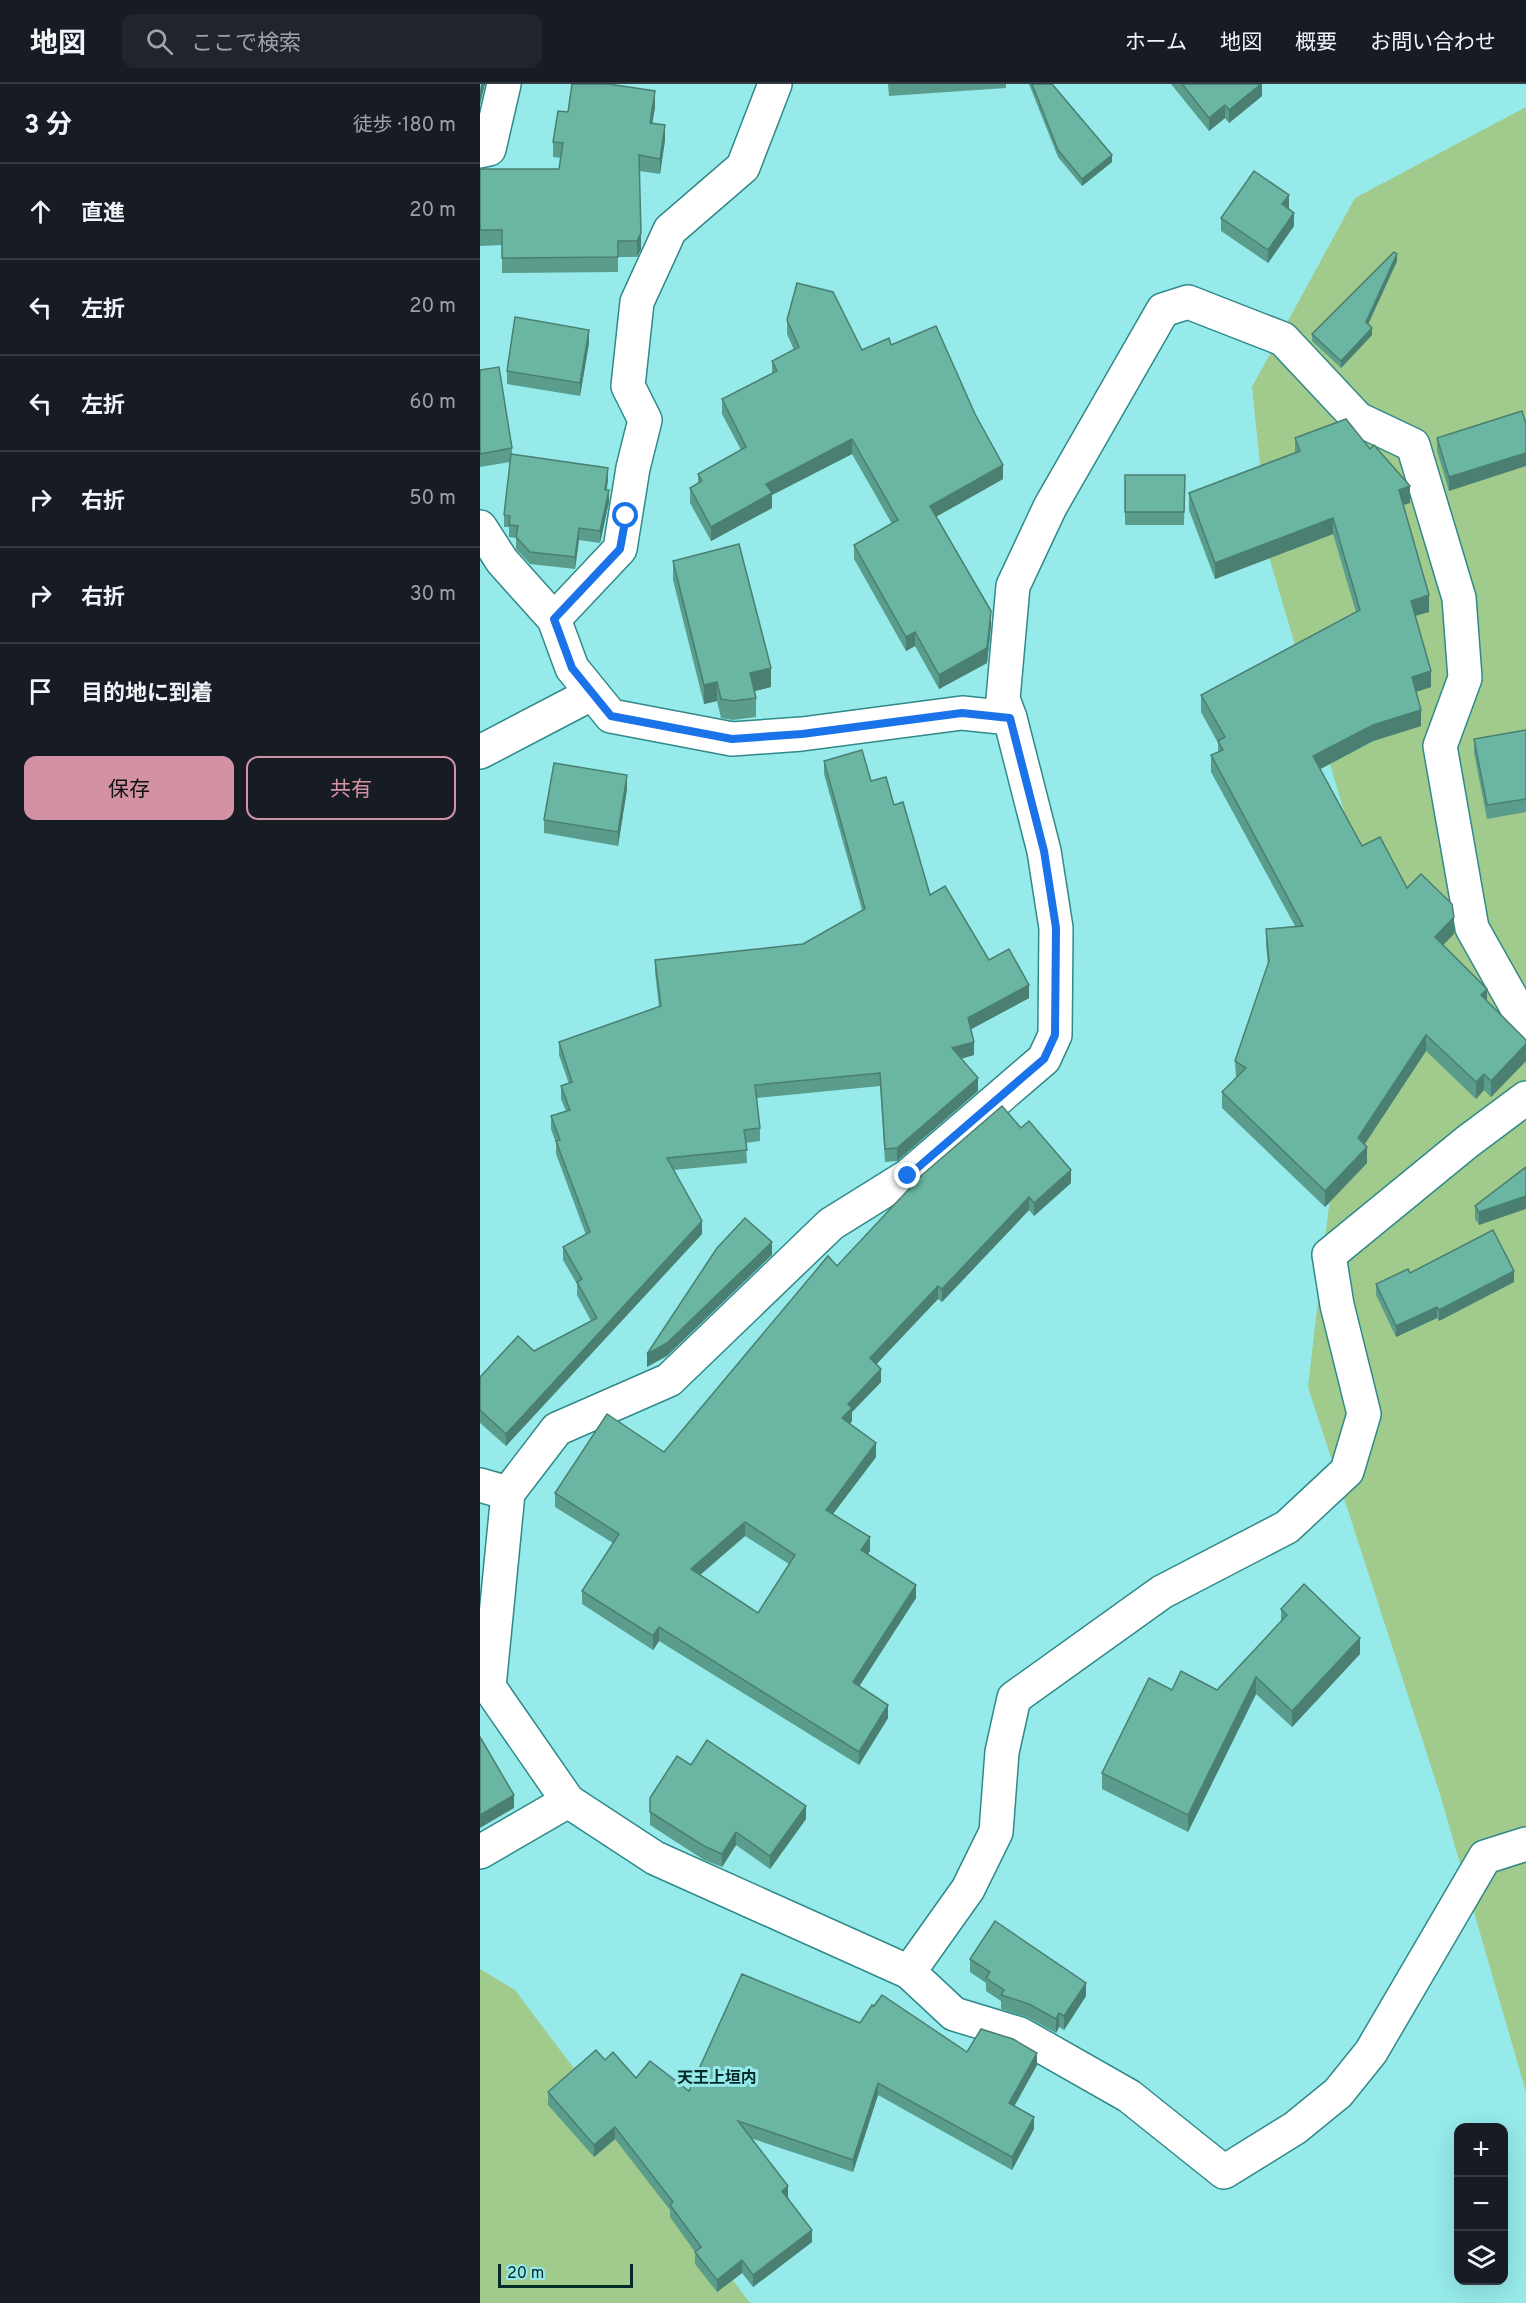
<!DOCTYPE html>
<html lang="ja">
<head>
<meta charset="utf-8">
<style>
	:root { --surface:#171b24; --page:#20242c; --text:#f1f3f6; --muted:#9ea1a6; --line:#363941; --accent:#d392a3 }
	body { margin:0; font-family:Overpass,"Noto Sans JP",sans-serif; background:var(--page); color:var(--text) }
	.controls { position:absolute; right:18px; bottom:18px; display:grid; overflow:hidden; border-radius:12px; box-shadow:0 6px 24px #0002 }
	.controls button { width:54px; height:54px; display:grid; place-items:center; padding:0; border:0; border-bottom:2px solid var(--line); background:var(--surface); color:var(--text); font:30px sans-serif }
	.scale { position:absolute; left:18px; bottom:15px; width:135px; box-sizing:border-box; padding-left:6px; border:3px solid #032929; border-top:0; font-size:16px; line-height:21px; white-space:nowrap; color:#032929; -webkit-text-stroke:4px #96eaea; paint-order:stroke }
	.stop { position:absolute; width:18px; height:18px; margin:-14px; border:4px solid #1a73e8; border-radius:50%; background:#fff }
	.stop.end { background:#1a73e8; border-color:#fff; box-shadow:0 2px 6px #0008 }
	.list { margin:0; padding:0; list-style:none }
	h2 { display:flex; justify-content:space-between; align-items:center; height:78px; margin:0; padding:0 24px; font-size:26px }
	h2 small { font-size:20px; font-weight:400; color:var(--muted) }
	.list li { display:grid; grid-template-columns:39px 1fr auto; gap:18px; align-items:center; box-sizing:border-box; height:96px; padding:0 24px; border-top:2px solid var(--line) }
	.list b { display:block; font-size:22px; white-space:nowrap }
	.list em { font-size:20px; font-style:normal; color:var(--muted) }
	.actions { display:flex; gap:12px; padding:18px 24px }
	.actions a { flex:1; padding:14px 0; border:2px solid var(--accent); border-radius:12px; text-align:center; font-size:21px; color:var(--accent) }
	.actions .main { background:var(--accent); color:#111 }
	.icon { flex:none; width:33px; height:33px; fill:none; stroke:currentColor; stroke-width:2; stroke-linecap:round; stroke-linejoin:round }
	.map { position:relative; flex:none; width:1046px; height:2219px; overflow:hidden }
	header { display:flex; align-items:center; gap:36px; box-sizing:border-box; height:84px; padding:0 30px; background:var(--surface); border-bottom:2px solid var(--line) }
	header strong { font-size:28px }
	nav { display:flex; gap:33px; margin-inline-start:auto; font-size:21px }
	.search { width:420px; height:54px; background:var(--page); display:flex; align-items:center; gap:15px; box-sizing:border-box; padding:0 21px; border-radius:12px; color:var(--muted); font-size:22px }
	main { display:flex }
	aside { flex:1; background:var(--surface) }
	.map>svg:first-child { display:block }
</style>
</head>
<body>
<header>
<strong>地図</strong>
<div class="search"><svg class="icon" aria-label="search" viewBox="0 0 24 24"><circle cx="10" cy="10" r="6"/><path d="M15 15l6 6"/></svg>ここで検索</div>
<nav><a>ホーム</a><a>地図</a><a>概要</a><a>お問い合わせ</a></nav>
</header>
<main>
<aside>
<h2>3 分<small>徒歩 · 180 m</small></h2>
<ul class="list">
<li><svg class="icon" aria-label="ahead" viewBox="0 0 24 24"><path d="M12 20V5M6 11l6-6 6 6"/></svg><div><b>直進</b></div><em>20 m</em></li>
<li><svg class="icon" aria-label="left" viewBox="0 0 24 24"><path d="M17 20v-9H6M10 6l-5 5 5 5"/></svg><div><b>左折</b></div><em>20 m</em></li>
<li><svg class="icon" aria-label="left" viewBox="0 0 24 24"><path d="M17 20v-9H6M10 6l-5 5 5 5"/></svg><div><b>左折</b></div><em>60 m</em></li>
<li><svg class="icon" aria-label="right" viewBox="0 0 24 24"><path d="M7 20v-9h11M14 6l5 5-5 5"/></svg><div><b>右折</b></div><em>50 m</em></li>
<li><svg class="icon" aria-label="right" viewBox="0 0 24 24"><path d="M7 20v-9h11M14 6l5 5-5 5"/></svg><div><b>右折</b></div><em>30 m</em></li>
<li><svg class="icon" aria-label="arrive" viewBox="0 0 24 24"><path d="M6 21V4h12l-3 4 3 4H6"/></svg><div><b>目的地に到着</b></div></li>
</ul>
<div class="actions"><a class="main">保存</a><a>共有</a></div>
</aside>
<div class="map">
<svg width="1046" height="2219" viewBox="0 0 1046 2219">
	<rect width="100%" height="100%" fill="#96eaea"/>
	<g fill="#a1ca8d">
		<polygon points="1046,23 1046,2008 959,1707 828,1303 853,1087 904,863 790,476 772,303 875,114"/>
		<polygon points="0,1885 35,1906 270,2219 0,2219"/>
	</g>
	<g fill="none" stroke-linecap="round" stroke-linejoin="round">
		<defs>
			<g id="street">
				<polyline points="0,67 9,65 24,0"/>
				<polyline points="0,443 22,477 74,535 92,584 131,632 252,655 322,650 482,629 530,634 523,615 533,502 570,423 683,226 708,218 803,255 878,335 933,361 979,514 985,594 960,662 992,844 1046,940"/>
				<polyline points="74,535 140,465 153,384 165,336 148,302 157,218 190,146 263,83 295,0"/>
				<polyline points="0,668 111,610"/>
				<polyline points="1046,1014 987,1058 849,1171 857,1221 884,1330 867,1387 807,1443 682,1508 534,1614 522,1668 516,1748 488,1805 429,1888 474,1930 540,1950 649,2012 744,2088 815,2044 858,2009 891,1968 1005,1773 1046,1760"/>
				<polyline points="0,1401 28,1409"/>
				<polyline points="0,1768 88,1717"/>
				<polyline points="429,1888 175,1774 88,1717 9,1603 28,1409 77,1345 189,1296 351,1140 428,1092 564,975 575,951 576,844 564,767 530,634"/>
			</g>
		</defs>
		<use href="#street" stroke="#318989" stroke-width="36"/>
		<use href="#street" stroke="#fff" stroke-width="33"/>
	</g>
	<g fill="#5b9d8c" fill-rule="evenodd">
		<polygon points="408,0 526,0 526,4 409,12"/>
		<polygon points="549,0 572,0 632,78 602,102 578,73"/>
		<polygon points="691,0 782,0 782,12 749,39 745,34 729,47"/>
		<polygon points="175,23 172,39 185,56 180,90 159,87 161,165 157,173 138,173 138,188 22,189 22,161 0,162 0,85 79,85 81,74 73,73 73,58 88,28"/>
		<polygon points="809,124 814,142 788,179 741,147 741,134"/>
		<polygon points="917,177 888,240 892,251 861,284 832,257 832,250"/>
		<polygon points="307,236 382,266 411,261 523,395 456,433 511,542 507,579 459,605 435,562 426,567 374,475 374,461 412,440 372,370 292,411 292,424 231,457 210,419 210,404 218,399 218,390 261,366 242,330 242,315 292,290 292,277 314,266 307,250"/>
		<polygon points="109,259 100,312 27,300 27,287"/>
		<polygon points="0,286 32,364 32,371 128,396 126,406 129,418 120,459 99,456 95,485 50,480 36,465 36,454 29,453 29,443 24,443 24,431 30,378 0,383"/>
		<polygon points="1046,340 969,407 957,367 957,354"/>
		<polygon points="815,354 930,419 923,421 949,528 935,532 951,603 936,608 941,642 893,657 840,685 882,762 974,850 963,861 1007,917 1046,960 1046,977 1011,1013 1004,1006 996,1015 946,967 885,1060 887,1079 845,1123 742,1024 742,1008 756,994 755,977 788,881 786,861 786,845 815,842 731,688 731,671 738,668 738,659 721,628 721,611 876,528 853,450 735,495 709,426 709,409 815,369"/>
		<polygon points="645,391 705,391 704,441 645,441"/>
		<polygon points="193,477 291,603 275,607 276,614 276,633 253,636 241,634 237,617 224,620 193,496"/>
		<polygon points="1046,646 1046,728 1007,735 994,669 994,655"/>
		<polygon points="344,677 391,697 414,721 450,811 509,876 549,914 491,945 494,971 481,975 498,1007 417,1077 405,1078 400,1002 276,1014 280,1044 280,1057 266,1059 267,1079 193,1086 222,1150 26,1362 0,1339 0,1293 54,1267 111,1237 97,1211 97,1200 83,1176 83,1163 106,1151 76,1070 76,1059 71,1045 71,1032 86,1027 81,1015 81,1002 89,1000 79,971 79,958 179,923 175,888 175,876 323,860 382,826 344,690"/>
		<polygon points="147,705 138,762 64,749 64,736"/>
		<path d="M 541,1044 L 591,1099 L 554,1132 L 549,1126 L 462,1218 L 458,1215 L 396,1280 L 401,1298 L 372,1328 L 372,1337 L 370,1340 L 396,1373 L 353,1430 L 390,1467 L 387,1470 L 436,1514 L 379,1602 L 408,1634 L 379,1681 L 179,1557 L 173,1566 L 102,1520 L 102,1507 L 133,1459 L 75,1423 L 75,1409 L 184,1368 L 357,1182 ZM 265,1452 L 309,1480 L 278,1529 L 219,1491 Z"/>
		<polygon points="1046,1083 999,1141 995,1135 995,1122"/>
		<polygon points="930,1189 1034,1198 959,1237 957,1234 916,1253 896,1211 896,1200"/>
		<polygon points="801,1525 880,1570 812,1643 776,1610 708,1748 622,1705 622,1689 692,1606 737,1606 801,1538"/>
		<polygon points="211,1681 326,1735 290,1785 256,1761 242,1783 224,1776 170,1741 170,1714"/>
		<polygon points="490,1875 606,1912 584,1946 579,1943 576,1949 549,1934 521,1925 521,1917 506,1907 506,1899 490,1888"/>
		<polygon points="380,1939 487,1968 557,1981 534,2022 554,2045 532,2086 398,2011 373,2088 270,2054 308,2113 332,2158 273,2203 262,2189 237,2208 215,2180 215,2168 190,2133 190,2126 135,2055 114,2073 68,2021 68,2008 125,1976 156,1994 209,2007"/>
	</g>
	<g fill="#4a7f72">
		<polygon points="1,0 5,0 0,21 0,6"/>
		<polygon points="781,0 782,0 782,12 749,39 749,26"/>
		<polygon points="175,7 175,23 170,54 170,39"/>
		<polygon points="745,21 745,34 729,47 729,34"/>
		<polygon points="185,41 185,56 180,90 180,75"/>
		<polygon points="632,71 632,78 602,102 602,95"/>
		<polygon points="809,111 809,124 802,134 802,120"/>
		<polygon points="814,129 814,142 788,179 788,166"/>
		<polygon points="161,149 161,165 157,173 157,157"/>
		<polygon points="917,170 917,177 886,245 886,238"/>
		<polygon points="892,244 892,251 861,284 861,277"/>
		<polygon points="109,246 109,259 100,312 100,299"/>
		<polygon points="372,355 372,370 292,411 292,424 231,457 231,443 286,400"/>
		<polygon points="1046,369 1046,382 969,407 969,393"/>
		<polygon points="523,381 523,395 450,436 450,422"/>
		<polygon points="128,384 128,396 125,418 125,406"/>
		<polygon points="930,402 930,419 919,422 919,406"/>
		<polygon points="129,406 129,418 120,459 120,447"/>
		<polygon points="853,434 853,450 735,495 735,479"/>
		<polygon points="99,444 99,456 95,485 95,473"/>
		<polygon points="949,511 949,528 931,533 931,517"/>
		<polygon points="511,527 511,542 507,579 459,605 459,591"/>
		<polygon points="435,548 435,562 426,567 426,553"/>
		<polygon points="291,584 291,603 270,608 270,589"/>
		<polygon points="951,587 951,603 932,609 932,593"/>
		<polygon points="237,598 237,617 224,620 224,601"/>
		<polygon points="941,626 941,642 893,657 833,689 833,672 893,641"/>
		<polygon points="147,691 147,705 138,762 138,748"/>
		<polygon points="974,833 974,850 955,869 955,853"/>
		<polygon points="549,901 549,914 488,947 488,934"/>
		<polygon points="1007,905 1007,921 1001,911"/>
		<polygon points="946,951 946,967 878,1070 878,1054"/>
		<polygon points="494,958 494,971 472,977 472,964"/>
		<polygon points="1046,960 1046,977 1011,1013 1011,997"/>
		<polygon points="1004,990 1004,1006 996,1015 996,998"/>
		<polygon points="498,994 498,1007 417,1077 417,1064"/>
		<polygon points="887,1063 887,1079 845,1123 845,1107"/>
		<polygon points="591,1086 591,1099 554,1132 554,1119"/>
		<polygon points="1046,1112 1046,1125 999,1141 999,1128"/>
		<polygon points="549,1113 549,1126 462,1218 462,1205"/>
		<polygon points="222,1137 222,1150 26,1362 26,1350"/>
		<polygon points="292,1158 292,1171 187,1272 167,1283 167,1270"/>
		<polygon points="1034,1187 1034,1198 959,1237 959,1226"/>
		<polygon points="458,1202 458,1215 390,1287 390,1274"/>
		<polygon points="957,1223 957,1234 916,1253 916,1242"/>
		<polygon points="401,1285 401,1298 372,1328 372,1337 362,1348 362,1334 368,1320"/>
		<polygon points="396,1359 396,1373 346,1439 346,1426"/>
		<polygon points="265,1438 265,1452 211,1499 211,1485"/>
		<polygon points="390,1453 390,1467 381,1480 381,1466"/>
		<polygon points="436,1501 436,1514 373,1612 373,1598"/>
		<polygon points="179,1543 179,1557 173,1566 173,1552"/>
		<polygon points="880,1554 880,1570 812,1643 812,1627"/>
		<polygon points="776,1593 776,1610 708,1748 708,1731"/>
		<polygon points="408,1621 408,1634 379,1681 379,1668"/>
		<polygon points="34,1711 34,1724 0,1744 0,1731"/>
		<polygon points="326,1722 326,1735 290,1785 290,1772"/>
		<polygon points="256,1748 256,1761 242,1783 242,1770"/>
		<polygon points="606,1899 606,1912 584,1946 584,1932"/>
		<polygon points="579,1929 579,1943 576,1949 576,1935"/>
		<polygon points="557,1969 557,1981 529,2032 529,2019"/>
		<polygon points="398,1999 398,2011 373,2088 373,2076"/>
		<polygon points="554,2033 554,2045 532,2086 532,2073"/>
		<polygon points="135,2043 135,2055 114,2073 114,2061"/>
		<polygon points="308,2102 308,2115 302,2107"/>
		<polygon points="332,2146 332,2158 273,2203 273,2191"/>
		<polygon points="262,2176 262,2189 237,2208 237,2196"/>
	</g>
	<g fill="#6ab6a3" stroke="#4a7f72" stroke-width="1.5" fill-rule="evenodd">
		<polygon points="92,0 129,0 175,7 170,39 185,41 180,75 159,71 161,149 157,157 138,157 138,173 22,174 22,146 0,146 0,85 79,85 83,59 73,58 78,27 88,28"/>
		<polygon points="552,0 572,0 632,71 602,95 578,66"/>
		<polygon points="702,0 781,0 749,26 745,21 729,34"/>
		<polygon points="774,87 809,111 802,120 814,129 788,166 741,134"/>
		<polygon points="914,168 917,170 886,238 892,244 861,277 832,250"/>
		<polygon points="317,199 353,208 382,266 409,254 411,261 456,242 495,330 523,381 450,422 511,527 507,564 459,591 435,548 426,553 374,461 418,436 372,355 286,400 292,409 231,443 210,404 222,397 218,390 266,363 242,315 297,287 292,277 319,263 307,236"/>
		<polygon points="35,233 109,246 100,299 27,287"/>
		<polygon points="19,283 32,364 0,370 0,286"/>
		<polygon points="1042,327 1046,340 1046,369 969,393 957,354"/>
		<polygon points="866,335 890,365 894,361 930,402 919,406 949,511 931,517 951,587 932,593 941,626 893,641 833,672 882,762 900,753 927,804 941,790 972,820 974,833 955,853 1007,905 1001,911 1046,956 1046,960 1011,997 1004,990 996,998 946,951 878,1054 887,1063 845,1107 742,1008 766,984 755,977 789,877 786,845 823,842 731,671 743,666 738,657 745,653 721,611 880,526 853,434 735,479 709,409 820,367 815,354"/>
		<polygon points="31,370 128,384 125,406 129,406 120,447 99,444 95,473 50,468 36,453 38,442 29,441 30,432 24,431"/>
		<polygon points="645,391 705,391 704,428 645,428"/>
		<polygon points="259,460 291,584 270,589 276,614 253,617 241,615 237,598 224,601 193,477"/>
		<polygon points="1046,646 1046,715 1007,721 994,655"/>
		<polygon points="382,666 391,697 406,693 414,721 423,718 450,811 465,802 509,876 529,865 549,901 488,934 494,958 472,964 498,994 417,1064 405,1065 400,989 275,1001 280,1044 264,1046 267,1066 187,1074 222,1137 26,1350 0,1326 0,1293 38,1252 54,1267 117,1234 97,1198 102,1195 83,1163 110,1148 76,1057 80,1056 71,1032 90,1026 81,1002 92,998 79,958 181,922 175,876 323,860 385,825 344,677"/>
		<polygon points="74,679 147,691 138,748 64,736"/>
		<path d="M 522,1022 L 541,1044 L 549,1037 L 591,1086 L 554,1119 L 549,1113 L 462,1205 L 458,1202 L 390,1274 L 401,1285 L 368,1320 L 372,1324 L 362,1334 L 396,1359 L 346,1426 L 390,1453 L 381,1466 L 436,1501 L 373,1598 L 408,1621 L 379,1668 L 179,1543 L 173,1552 L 102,1507 L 139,1450 L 75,1409 L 127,1330 L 184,1368 L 348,1172 L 357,1182 L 442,1091 ZM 265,1438 L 315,1471 L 278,1529 L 211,1485 Z"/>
		<polygon points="1046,1083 1046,1112 999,1128 995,1122"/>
		<polygon points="265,1134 292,1158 187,1259 167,1270 237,1164"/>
		<polygon points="1013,1146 1034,1187 959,1226 957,1223 916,1242 896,1200 928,1185 930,1189"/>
		<polygon points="824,1500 880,1554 812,1627 776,1593 708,1731 622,1689 669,1594 692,1606 701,1587 737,1606 807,1531 801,1525"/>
		<polygon points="0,1653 34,1711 0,1731"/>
		<polygon points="227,1656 326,1722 290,1772 256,1748 242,1770 224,1762 170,1728 170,1714 197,1672 211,1681"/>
		<polygon points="515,1837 606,1899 584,1932 579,1929 576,1935 549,1920 521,1911 524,1906 506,1894 510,1888 490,1875"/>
		<polygon points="262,1890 380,1939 392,1921 394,1922 402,1911 487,1968 501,1945 533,1955 557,1969 529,2019 554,2033 532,2073 398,1999 373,2076 258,2037 308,2102 302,2107 332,2146 273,2191 262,2176 237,2196 215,2168 221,2163 190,2121 193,2118 135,2043 114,2061 68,2008 116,1966 125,1976 133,1968 156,1994 170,1977 209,2007"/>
	</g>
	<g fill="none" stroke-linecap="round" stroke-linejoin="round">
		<polyline stroke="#1a73e8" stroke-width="8" points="146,432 140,465 74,535 92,584 131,632 252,655 322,650 482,629 530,634 564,767 576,844 575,951 564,975 428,1092"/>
	</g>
	<g text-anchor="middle" stroke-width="6" stroke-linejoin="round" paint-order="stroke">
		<g font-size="16" font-weight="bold" fill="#032929" stroke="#96eaea">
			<text x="237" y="1999">天王上垣内</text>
		</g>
	</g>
</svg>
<div class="controls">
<button>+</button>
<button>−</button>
<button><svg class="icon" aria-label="layers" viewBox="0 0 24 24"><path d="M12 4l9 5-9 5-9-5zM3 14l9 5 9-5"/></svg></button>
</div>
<div class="scale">20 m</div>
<div class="stop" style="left:146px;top:432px"></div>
<div class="stop end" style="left:428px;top:1092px"></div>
</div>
</main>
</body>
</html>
